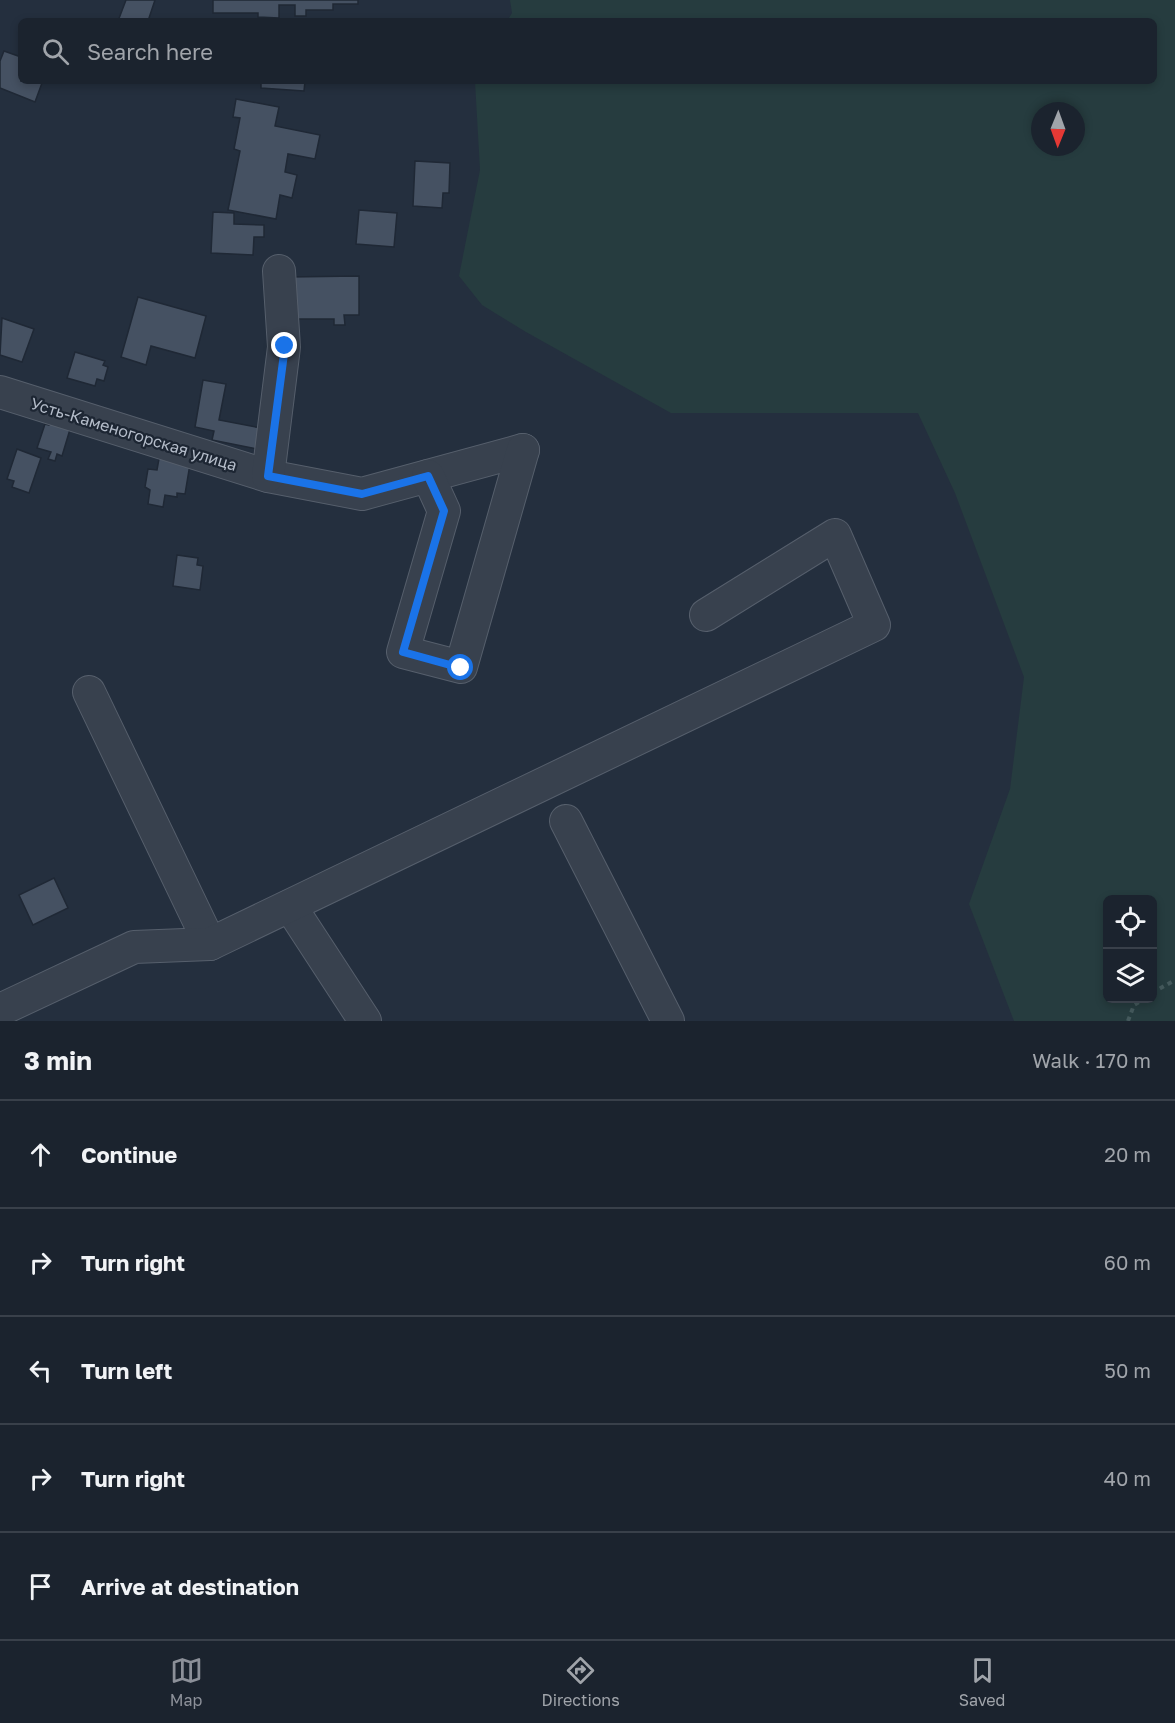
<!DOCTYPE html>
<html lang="en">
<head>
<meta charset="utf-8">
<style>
	:root { --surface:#1b232e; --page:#242b36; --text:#f1f3f6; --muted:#a0a4aa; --line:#39404a; --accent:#8c9099 }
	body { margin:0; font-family:"Golos Text",sans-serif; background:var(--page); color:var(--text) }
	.controls { position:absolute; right:18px; bottom:18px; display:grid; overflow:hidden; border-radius:9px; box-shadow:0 3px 9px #0003 }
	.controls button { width:54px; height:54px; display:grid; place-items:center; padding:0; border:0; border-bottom:2px solid var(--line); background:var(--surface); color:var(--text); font:30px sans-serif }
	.compass { position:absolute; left:1031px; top:102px; width:54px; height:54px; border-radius:50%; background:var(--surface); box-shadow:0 3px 9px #0003; rotate:181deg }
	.stop { position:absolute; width:18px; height:18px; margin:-14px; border:4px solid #1a73e8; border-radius:50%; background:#fff }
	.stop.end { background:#1a73e8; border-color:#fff; box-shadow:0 2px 6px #0008 }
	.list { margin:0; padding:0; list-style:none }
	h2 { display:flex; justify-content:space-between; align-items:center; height:78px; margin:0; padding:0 24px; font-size:26px }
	h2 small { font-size:20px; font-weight:400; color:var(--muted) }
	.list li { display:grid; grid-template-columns:39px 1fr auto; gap:18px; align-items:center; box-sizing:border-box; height:108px; padding:0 24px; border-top:2px solid var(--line) }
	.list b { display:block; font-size:22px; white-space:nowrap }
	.list em { font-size:20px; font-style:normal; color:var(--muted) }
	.icon { flex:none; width:33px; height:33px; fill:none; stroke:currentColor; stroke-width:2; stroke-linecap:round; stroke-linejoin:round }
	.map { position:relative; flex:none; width:1175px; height:1021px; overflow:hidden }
	.search { position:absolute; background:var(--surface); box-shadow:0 3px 9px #0003; left:18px; right:18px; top:18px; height:66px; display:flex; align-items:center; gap:15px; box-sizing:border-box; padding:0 21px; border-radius:9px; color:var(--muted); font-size:22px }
	.sheet { height:618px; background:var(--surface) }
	nav { display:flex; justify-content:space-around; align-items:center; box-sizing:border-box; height:84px; border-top:2px solid var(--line); background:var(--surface); font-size:16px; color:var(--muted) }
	nav a { display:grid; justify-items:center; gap:3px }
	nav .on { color:var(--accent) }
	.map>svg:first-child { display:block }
</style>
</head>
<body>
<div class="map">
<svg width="1175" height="1021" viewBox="0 0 1175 1021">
	<rect width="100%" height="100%" fill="#242f3e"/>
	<path fill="#263c3f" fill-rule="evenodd" d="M 510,0 L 1175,0 L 1175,1021 L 1014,1021 L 969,904 L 1010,789 L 1024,677 L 955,493 L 918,413 L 671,413 L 526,332 L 482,305 L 459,276 L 480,170 L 475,81 L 1154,81 L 1154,21 L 507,21 L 512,13 ZM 1040,111 L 1076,111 L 1076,147 L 1040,147 ZM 1108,900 L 1152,900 L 1152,999 L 1108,999 Z"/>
	<g fill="#455162" stroke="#1f2835" stroke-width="1.5">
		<polygon points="126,0 155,0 148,21 118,21"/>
		<polygon points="213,0 358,0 358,4 333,4 333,10 306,10 306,16 295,16 295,5 279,5 279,18 258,17 258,13 213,13"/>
		<polygon points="4,51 21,57 21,81 36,81 42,83 35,102 0,88 0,61"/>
		<polygon points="261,81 305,81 304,91 261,88"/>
		<polygon points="236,99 279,107 275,126 320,135 315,159 288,154 285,172 297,175 292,198 280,195 276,219 228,210 240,151 234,149 240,118 233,117"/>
		<polygon points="415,161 450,163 449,193 443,193 442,208 413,206"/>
		<polygon points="359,210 397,213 394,247 356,244"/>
		<polygon points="213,212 234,213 234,224 264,225 264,237 254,237 253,255 211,253"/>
		<polygon points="359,276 359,315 344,315 345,325 334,325 334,319 289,319 288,277"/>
		<polygon points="138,297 206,316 195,358 151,346 146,365 121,357"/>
		<polygon points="2,318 34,329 22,362 0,355"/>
		<polygon points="75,352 105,361 103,365 108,367 104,381 97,379 95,386 67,378"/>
		<polygon points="203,380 226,384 219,420 261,428 257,449 212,440 214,431 195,427"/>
		<polygon points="51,420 71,426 62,456 57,454 55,461 48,459 51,452 37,448 45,424 49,425"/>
		<polygon points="17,449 41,458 29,493 12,487 14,481 7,479"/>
		<polygon points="160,453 191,458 185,494 177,493 177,497 165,495 163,507 148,504 150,490 145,487 148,469 157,470"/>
		<polygon points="177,555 198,558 197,565 203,566 200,590 173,586"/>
		<polygon points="54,878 68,908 33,925 19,895"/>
	</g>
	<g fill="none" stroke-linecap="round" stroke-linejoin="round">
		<defs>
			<g id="minor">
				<polyline points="0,392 268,476 362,494 523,450"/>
				<polyline points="268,476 284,347 279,271"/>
				<polyline points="428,476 444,511 403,652 461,667 523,450"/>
				<polyline points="89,692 210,944"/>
				<polyline points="566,821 668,1021"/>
				<polyline points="290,906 365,1021"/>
				<polyline points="0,1010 134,947 210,944 874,625 835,535 706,615"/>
			</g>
		</defs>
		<use href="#minor" stroke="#565f6c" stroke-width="34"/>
		<g stroke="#44595c" stroke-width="4" stroke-dasharray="4.5 4.5" stroke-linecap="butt">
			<polyline points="1152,993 1175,980"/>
			<polyline points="1128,1021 1134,1005 1144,999"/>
		</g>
		<use href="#minor" stroke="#38414e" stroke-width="32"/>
	</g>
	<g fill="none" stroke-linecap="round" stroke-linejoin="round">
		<polyline stroke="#1a73e8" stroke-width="8" points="285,346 268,476 362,494 428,476 444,511 403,652 461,668"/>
	</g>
	<g text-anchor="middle" stroke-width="4.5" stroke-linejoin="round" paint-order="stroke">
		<g font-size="16" fill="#b4bcc9" stroke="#1d2633">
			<text transform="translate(134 434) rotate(17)" y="6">Усть-Каменогорская улица</text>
		</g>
	</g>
</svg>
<div class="controls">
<button><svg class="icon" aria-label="locate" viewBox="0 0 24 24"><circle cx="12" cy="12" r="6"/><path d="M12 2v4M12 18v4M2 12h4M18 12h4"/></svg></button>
<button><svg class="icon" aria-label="layers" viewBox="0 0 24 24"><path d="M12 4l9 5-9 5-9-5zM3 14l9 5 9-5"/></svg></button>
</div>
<svg class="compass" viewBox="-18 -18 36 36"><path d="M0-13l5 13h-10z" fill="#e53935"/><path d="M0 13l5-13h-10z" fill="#a0a4aa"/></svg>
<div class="stop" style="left:461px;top:668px"></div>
<div class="stop end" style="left:285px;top:346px"></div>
<div class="search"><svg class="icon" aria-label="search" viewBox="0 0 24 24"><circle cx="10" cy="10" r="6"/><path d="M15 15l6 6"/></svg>Search here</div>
</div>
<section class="sheet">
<h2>3 min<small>Walk · 170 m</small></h2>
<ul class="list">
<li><svg class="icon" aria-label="ahead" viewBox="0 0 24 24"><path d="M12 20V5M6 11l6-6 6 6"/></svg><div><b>Continue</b></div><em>20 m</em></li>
<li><svg class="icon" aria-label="right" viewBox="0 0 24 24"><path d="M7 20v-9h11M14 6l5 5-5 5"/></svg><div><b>Turn right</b></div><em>60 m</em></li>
<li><svg class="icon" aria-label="left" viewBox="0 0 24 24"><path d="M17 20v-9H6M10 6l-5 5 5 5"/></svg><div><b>Turn left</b></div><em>50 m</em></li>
<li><svg class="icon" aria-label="right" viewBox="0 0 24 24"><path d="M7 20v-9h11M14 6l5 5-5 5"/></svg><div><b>Turn right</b></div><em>40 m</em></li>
<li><svg class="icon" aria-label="arrive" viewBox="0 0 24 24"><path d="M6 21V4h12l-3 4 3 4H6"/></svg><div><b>Arrive at destination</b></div></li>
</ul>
</section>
<nav>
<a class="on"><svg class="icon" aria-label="map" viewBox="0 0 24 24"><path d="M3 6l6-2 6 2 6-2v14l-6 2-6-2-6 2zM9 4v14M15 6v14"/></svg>Map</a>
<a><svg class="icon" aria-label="directions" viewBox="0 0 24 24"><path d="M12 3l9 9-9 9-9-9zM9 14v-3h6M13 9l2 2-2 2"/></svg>Directions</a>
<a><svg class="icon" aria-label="saved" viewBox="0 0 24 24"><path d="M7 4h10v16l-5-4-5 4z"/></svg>Saved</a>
</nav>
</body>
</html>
